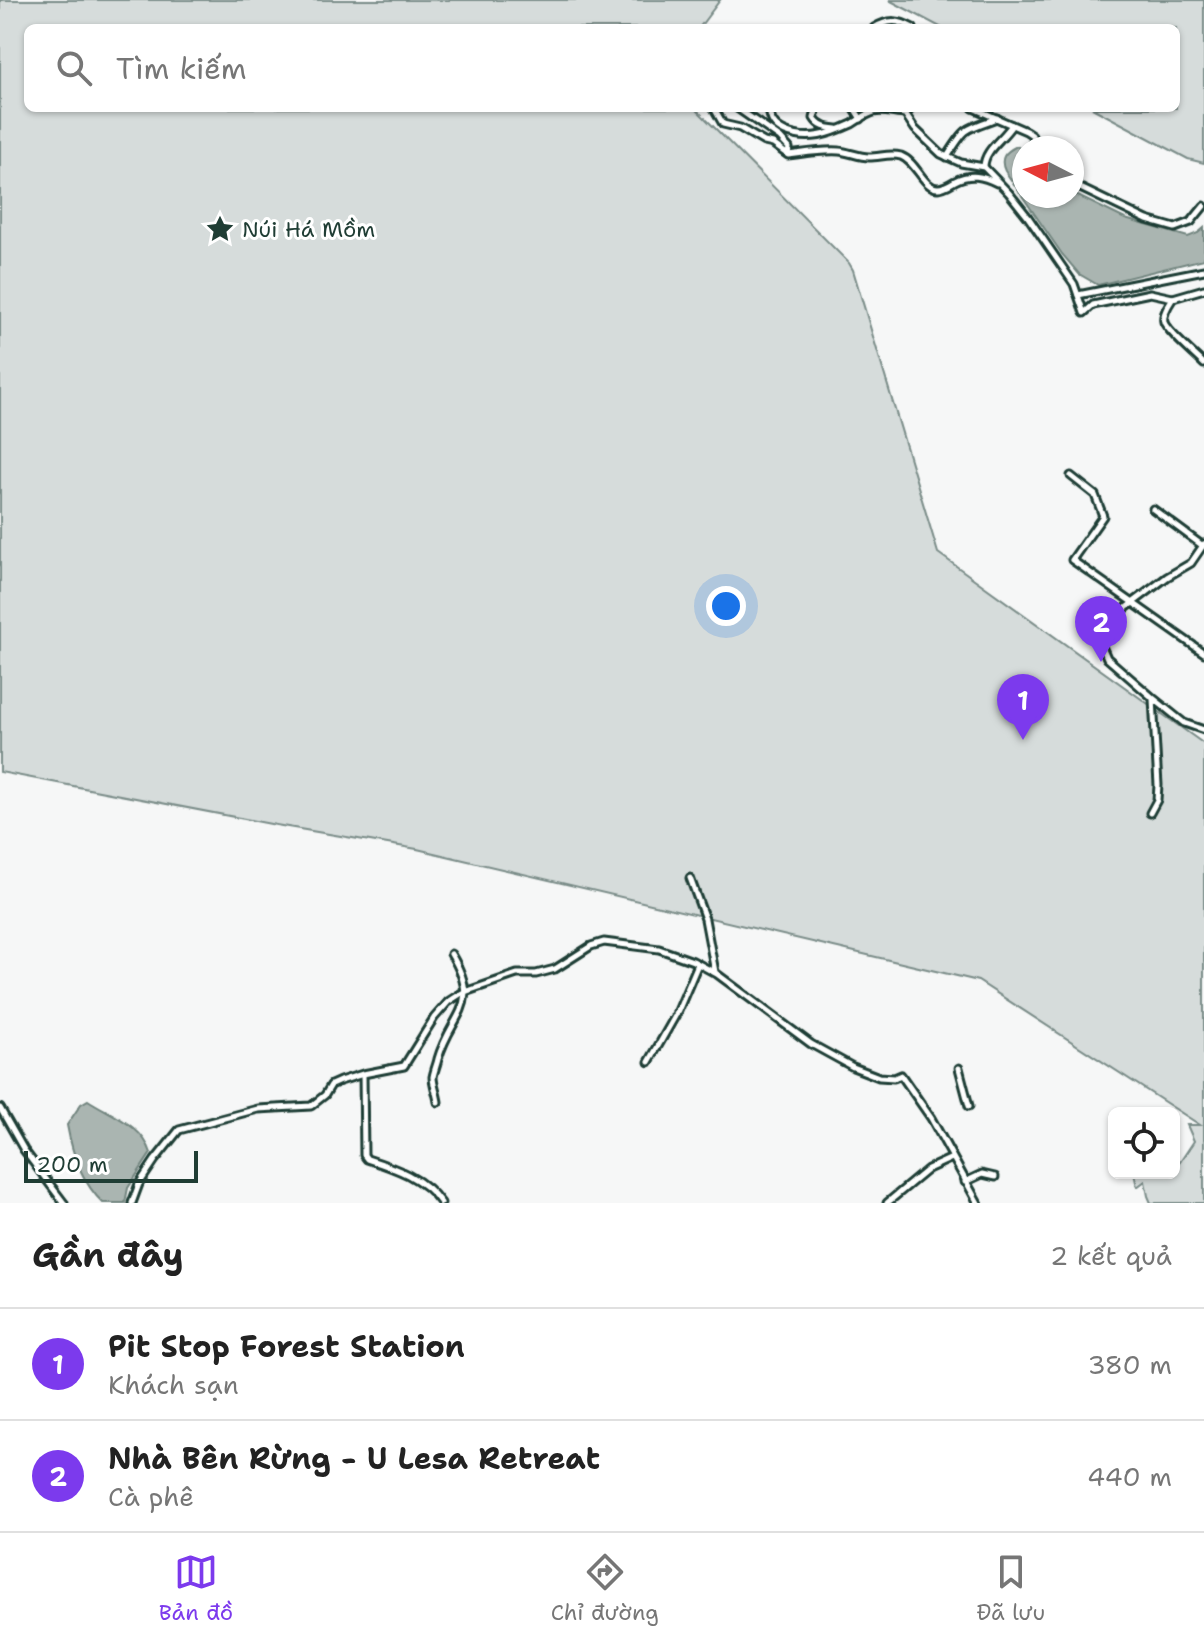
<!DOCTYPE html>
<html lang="vi">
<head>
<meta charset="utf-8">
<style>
	:root { --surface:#fff; --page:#f6f6f6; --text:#222; --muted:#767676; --line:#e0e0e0; --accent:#7c3aed }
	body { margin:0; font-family:"Shantell Sans",sans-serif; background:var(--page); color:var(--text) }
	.controls { position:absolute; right:24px; bottom:24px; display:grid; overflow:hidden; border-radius:12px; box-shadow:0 2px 6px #0004 }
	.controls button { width:72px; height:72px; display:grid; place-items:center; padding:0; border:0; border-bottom:2px solid var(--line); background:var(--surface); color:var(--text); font:40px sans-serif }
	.compass { position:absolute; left:1012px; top:136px; width:72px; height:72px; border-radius:50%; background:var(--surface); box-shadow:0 2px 6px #0004; rotate:276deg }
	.scale { position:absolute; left:24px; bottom:20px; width:174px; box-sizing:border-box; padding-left:8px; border:4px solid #1f3d34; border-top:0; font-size:22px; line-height:28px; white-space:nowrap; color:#1f3d34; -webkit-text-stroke:6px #fff; paint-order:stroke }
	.you { position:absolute; left:726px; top:606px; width:28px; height:28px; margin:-20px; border:6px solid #fff; border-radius:50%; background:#1a73e8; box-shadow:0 0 0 12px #1a73e833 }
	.badge { display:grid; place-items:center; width:52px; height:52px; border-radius:50%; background:var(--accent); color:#fff; font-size:26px; font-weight:700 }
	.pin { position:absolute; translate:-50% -66px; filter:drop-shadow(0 2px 4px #0008) }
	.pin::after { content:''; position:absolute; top:42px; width:28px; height:24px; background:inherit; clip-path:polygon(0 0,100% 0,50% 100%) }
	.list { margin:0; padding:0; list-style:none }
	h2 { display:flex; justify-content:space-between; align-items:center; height:104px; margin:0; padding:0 32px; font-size:34px }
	h2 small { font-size:26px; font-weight:400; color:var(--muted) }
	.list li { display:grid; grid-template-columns:52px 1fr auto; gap:24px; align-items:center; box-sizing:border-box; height:112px; padding:0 32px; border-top:2px solid var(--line) }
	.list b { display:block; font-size:30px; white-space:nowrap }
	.list p { margin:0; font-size:26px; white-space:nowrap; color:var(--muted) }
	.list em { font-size:26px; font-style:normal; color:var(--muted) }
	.icon { flex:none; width:44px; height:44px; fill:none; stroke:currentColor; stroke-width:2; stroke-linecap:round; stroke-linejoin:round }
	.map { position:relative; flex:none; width:1204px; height:1203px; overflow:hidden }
	.search { position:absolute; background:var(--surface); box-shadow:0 2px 6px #0004; left:24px; right:24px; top:24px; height:88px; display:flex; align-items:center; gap:20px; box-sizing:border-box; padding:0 28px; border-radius:12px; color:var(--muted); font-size:30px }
	.sheet { height:328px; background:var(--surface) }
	nav { display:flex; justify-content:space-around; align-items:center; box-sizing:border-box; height:112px; border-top:2px solid var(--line); background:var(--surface); font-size:22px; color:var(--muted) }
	nav a { display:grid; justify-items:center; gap:4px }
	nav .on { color:var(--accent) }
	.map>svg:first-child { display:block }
</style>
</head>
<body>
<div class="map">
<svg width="1204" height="1203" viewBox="0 0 1204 1203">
	<rect width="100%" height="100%" fill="#f6f7f7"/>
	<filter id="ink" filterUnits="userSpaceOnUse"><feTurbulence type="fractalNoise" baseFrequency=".0125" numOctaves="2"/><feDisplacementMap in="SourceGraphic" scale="16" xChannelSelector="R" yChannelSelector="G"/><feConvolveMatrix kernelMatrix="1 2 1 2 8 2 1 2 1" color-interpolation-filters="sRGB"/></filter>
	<g filter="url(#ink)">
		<g fill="#d6dcdb" stroke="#7a8c88" stroke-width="2">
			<polygon points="0,0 720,0 699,28 28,28 28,108 695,108 849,263 853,270 938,553 1204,744 1204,1203 1151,1203 1148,1196 1145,1181 1137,1187 1134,1173 1174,1173 1174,1166 1180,1162 1194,1141 1187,1125 1200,1125 978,981 417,849 276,825 0,772"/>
			<polygon points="889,0 1204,0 1204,163 1188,159 1092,108 1176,108 1176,28 942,28"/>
		</g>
		<g fill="#aab5b1" stroke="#72857f" stroke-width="2">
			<path d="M 1017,146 L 1024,152 L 1024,196 L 1072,196 L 1072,193 L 1125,219 L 1188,237 L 1198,233 L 1204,228 L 1204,259 L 1098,285 L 1079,274 L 1062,254 L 1005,171 C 999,158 1005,152 1017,146 Z"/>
			<path d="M 88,1100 C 111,1115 142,1125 151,1153 L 128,1188 L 125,1203 L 103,1203 C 82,1183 72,1153 67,1125 L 81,1104 Z"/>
		</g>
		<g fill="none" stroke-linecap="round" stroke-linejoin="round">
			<defs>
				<g id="street">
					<polyline points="819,28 834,28"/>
					<path d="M 874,28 C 889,19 899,20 913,28"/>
					<path d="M 714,108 L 723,124 L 740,128 L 764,142 L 773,144 L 788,155 C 805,153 822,150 839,151 C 849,152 859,157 869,157 C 880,157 890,153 901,156 C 917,162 923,188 938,188 C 944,188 950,184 955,181 C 970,173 983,176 997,183"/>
					<polyline points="737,108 780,138 789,148 788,154"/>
					<path d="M 769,108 C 770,120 774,127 785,132 C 809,142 830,134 852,124 C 859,120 866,114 874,112 C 883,109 896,114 905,114 L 915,129 L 941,154 L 961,163 L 984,167 L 1009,193 L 1028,217 L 1074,284 L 1084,313 L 1093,305 L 1150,293 L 1173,298"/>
					<path d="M 817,108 L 814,118 C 819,127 827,128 837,129"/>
					<polyline points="854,108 861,119"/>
					<polyline points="973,108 1026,131 1032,135 1035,148"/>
					<polyline points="905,114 912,108"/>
					<path d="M 947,157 C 966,127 963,130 997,118"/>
					<path d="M 984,167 C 984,150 1002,140 1012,125"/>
					<polyline points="1072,184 1147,220 1175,228 1191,222 1204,206"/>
					<path d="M 1204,289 L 1173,298 C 1169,304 1162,314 1164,322 C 1166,330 1196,356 1204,364"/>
					<polyline points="1078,295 1204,270"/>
					<polyline points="1071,476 1095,495 1103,516 1072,560 1204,653"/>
					<polyline points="1153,509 1203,546"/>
					<polyline points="1204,544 1191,563 1167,577 1122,611 1102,637 1101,644 1107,658 1153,698 1184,723 1204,730"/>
					<polyline points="1150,813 1157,800 1158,785 1153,699"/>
					<polyline points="690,878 705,919 715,972"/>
					<polyline points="649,1062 678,1011 698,964"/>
					<polyline points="959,1068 969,1106"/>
					<path d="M 363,1074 L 364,1155 L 367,1159 C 395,1168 424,1178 441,1203"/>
					<path d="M 438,1102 C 437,1094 433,1084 433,1077 C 434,1071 437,1064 438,1059 C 451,1013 483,1007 451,954"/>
					<polyline points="0,1108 24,1150 64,1203"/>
					<polyline points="965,1182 982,1174 995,1177"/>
					<polyline points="132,1203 139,1184 155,1160 179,1130 258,1109 311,1106 325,1095 331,1085 340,1081 363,1074 404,1066 434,1018 448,1002 462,993 517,974 536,974 555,969 591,946 604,942 659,949 693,961 717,974 811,1044 853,1067 879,1077 894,1078 901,1075 931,1118 978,1203"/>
					<polyline points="887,1203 928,1169 952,1158"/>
				</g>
			</defs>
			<use href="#street" stroke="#1f3d34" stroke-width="11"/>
			<use href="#street" stroke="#fff" stroke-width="5"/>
		</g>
	</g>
	<defs>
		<symbol id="sight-bare" viewBox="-9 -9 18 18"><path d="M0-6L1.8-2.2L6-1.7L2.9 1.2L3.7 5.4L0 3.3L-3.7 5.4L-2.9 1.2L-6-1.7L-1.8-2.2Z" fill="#1f3d34" stroke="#fff" stroke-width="2.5" paint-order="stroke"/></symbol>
	</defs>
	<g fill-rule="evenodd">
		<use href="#sight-bare" x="200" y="209" width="40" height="40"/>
	</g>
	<g text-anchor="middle" stroke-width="6" stroke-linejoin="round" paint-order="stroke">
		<g font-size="22" fill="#1f3d34" stroke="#fff" text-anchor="start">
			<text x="242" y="237">Núi Há Mồm</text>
		</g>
	</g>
</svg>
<div class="controls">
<button><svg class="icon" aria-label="locate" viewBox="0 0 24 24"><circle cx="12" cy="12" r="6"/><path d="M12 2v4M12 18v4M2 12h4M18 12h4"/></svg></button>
</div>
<svg class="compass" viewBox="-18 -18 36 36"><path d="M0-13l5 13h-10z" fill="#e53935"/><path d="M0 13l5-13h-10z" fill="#767676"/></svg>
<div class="scale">200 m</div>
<div class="you"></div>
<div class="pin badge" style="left:1023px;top:740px">1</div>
<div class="pin badge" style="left:1101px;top:662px">2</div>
<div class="search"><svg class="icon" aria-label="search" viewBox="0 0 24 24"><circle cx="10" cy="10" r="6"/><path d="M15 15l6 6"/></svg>Tìm kiếm</div>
</div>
<section class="sheet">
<h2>Gần đây<small>2 kết quả</small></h2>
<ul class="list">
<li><span class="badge">1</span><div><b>Pit Stop Forest Station</b><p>Khách sạn</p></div><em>380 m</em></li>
<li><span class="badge">2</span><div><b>Nhà Bên Rừng - U Lesa Retreat</b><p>Cà phê</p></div><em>440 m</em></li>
</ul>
</section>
<nav>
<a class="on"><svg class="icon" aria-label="map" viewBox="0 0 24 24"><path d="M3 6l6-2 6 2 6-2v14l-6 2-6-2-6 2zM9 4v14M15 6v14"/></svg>Bản đồ</a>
<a><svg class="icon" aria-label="directions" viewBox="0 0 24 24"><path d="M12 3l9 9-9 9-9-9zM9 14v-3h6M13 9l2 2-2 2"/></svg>Chỉ đường</a>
<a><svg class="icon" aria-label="saved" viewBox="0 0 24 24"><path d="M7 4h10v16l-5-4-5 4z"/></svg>Đã lưu</a>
</nav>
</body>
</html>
